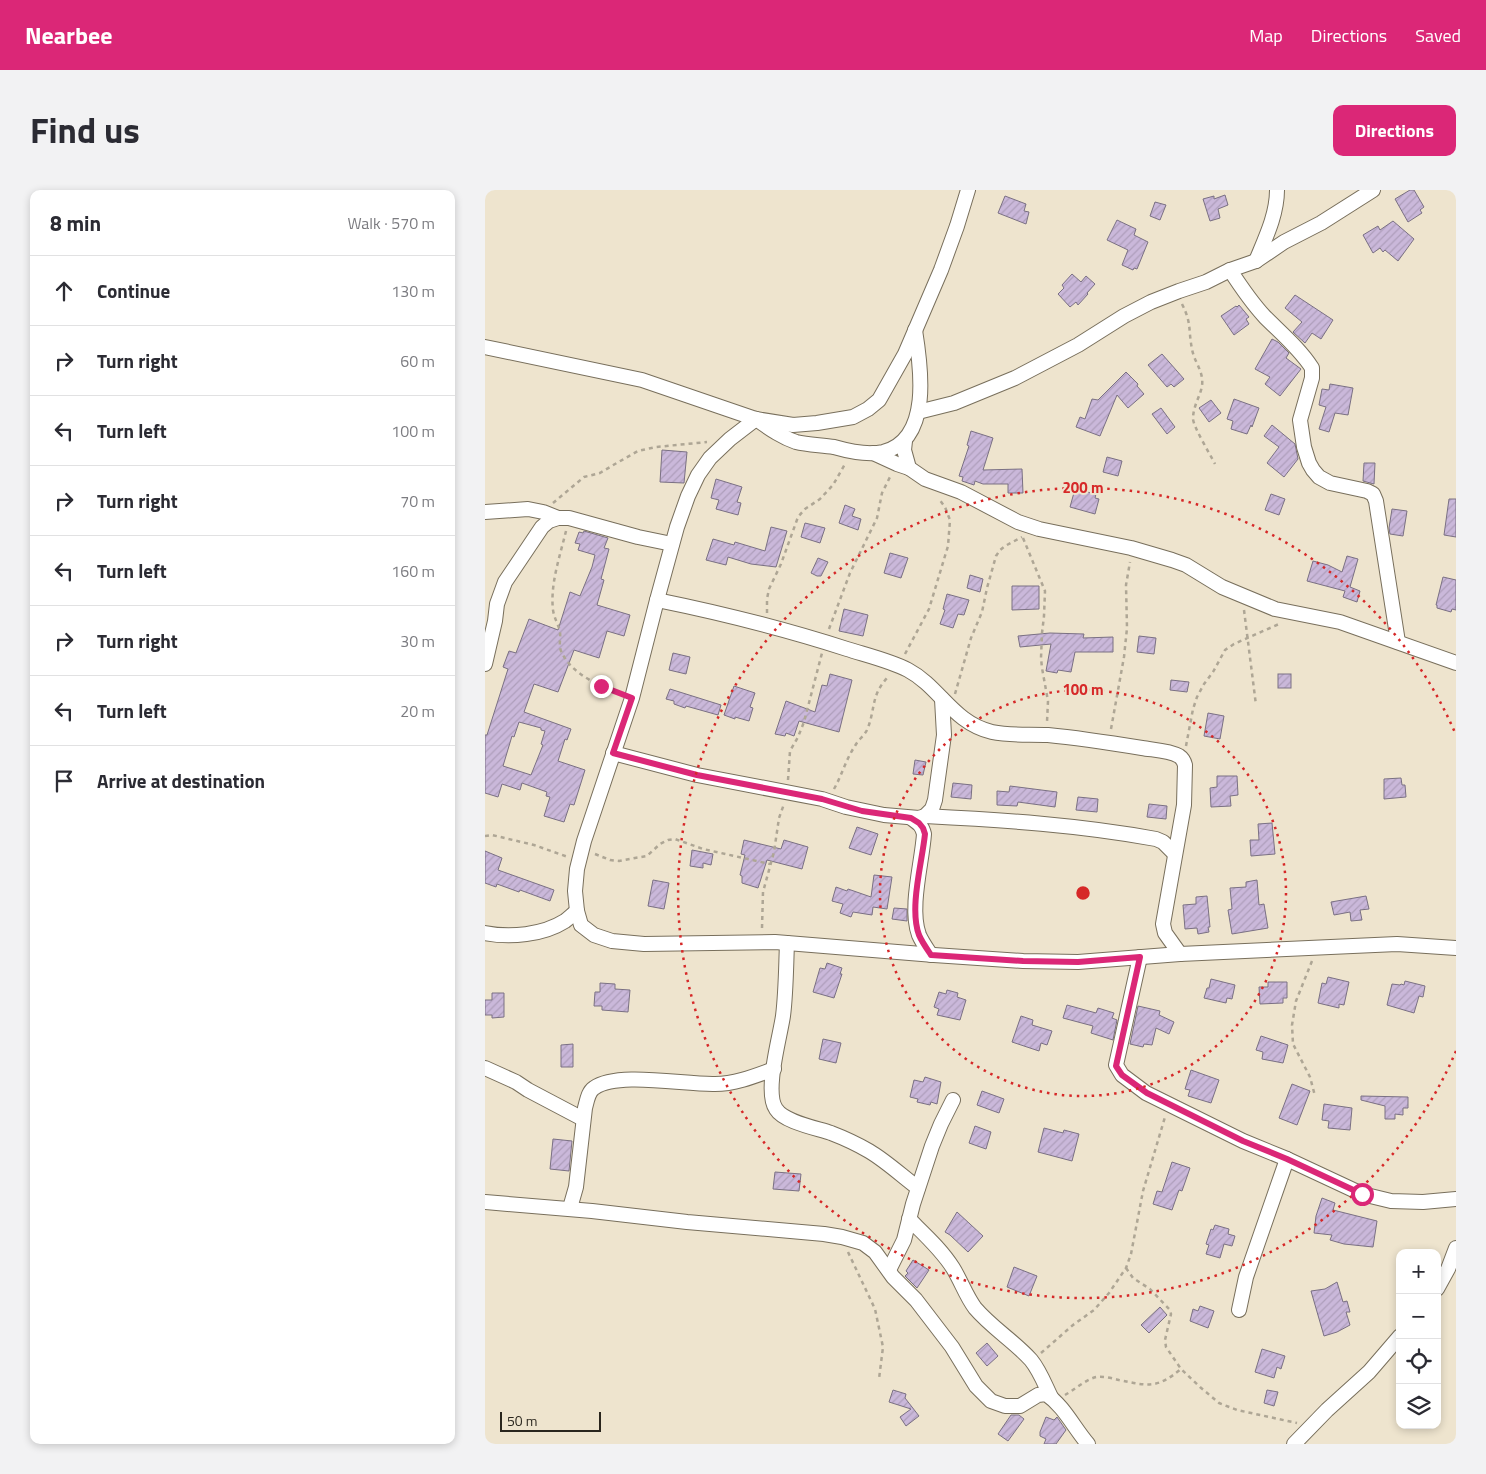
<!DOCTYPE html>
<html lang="en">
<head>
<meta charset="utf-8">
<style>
	:root { --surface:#fff; --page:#f2f2f3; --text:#2b2b33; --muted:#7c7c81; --line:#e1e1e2; --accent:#db2777 }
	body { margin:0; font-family:"Titillium Web",sans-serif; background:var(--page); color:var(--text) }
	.controls { position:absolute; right:15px; bottom:15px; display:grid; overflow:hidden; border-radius:10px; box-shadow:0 2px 8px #0003 }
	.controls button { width:45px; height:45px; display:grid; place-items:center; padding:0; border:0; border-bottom:1px solid var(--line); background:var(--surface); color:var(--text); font:25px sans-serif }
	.scale { position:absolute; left:15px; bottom:12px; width:101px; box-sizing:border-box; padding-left:5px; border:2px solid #29251d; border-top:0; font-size:14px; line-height:18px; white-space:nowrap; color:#29251d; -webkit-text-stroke:4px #eee4ce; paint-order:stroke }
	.stop { position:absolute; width:15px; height:15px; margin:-11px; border:4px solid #db2777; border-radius:50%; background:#fff }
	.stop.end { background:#db2777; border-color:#fff; box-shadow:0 1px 5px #0008 }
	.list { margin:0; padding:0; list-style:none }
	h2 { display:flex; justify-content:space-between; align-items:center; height:65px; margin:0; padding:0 20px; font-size:21px }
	h2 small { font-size:16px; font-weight:400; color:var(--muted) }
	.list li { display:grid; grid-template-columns:32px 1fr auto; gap:15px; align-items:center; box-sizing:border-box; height:70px; padding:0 20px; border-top:1px solid var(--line) }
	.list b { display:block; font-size:19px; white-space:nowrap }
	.list em { font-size:16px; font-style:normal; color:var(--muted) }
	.icon { flex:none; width:28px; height:28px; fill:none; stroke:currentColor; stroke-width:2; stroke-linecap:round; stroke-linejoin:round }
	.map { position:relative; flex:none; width:971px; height:1254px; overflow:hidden; border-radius:10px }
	header { display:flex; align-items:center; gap:30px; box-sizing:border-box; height:70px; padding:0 25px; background:var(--accent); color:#fff }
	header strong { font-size:24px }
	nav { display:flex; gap:28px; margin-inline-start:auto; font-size:18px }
	.intro { display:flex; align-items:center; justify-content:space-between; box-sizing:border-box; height:120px; padding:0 30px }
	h1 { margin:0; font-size:35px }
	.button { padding:12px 22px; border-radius:10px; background:var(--accent); color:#fff; font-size:18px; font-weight:700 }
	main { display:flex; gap:30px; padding:0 30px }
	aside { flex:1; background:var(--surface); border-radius:10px; box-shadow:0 2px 8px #0003 }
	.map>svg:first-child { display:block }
</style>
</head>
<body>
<header>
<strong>Nearbee</strong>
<nav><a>Map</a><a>Directions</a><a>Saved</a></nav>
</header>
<div class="intro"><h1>Find us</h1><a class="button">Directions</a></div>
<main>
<aside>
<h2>8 min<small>Walk · 570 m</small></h2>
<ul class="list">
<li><svg class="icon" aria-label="ahead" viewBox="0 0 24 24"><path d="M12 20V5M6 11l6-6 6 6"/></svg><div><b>Continue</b></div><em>130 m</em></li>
<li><svg class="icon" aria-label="right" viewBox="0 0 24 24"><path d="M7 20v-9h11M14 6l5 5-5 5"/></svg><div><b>Turn right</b></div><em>60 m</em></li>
<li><svg class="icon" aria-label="left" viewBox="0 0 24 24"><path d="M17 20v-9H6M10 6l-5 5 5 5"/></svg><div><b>Turn left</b></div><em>100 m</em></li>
<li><svg class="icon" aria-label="right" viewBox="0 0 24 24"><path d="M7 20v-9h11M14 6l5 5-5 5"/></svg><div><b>Turn right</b></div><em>70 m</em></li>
<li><svg class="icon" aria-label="left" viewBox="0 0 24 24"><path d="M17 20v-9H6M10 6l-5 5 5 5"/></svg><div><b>Turn left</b></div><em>160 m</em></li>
<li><svg class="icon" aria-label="right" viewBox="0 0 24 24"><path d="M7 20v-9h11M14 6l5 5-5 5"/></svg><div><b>Turn right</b></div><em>30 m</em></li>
<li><svg class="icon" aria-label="left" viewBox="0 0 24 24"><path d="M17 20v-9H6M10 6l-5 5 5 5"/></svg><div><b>Turn left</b></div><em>20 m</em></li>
<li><svg class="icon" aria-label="arrive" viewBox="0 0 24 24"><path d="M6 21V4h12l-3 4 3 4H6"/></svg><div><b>Arrive at destination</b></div></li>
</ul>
</aside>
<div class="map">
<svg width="971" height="1254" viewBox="0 0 971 1254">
	<defs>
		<pattern id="building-hatch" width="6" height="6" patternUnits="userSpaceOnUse" patternTransform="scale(1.25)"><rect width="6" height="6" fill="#cab8da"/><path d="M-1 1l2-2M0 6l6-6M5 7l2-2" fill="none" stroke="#ae9ebb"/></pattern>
	</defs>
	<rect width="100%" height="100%" fill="#eee4ce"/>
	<g fill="url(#building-hatch)" stroke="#7a7083" fill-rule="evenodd">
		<polygon points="925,0 929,0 939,17 935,20 937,23 923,32 910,9"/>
		<polygon points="740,5 743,15 733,19 735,28 725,31 718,9 729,6 729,9"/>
		<polygon points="520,6 541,14 539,21 544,22 541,34 513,23"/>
		<polygon points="670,12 681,15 675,30 665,26"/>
		<polygon points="632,30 651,39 649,45 663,52 652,79 649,78 648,80 637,75 643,60 622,50"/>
		<polygon points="908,31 929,49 913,71 900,60 898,62 895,58 888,63 878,45 893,36 895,40"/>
		<polygon points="587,84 596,92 601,86 610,94 602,103 603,104 593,115 591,112 585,117 573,104 579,98 577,95"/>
		<polygon points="810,105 848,130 836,149 827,143 820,153 808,142 817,132 800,118"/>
		<polygon points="754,115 764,127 761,129 764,134 749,145 736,126 751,116 752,117"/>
		<polygon points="787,149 793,152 804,163 801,168 816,179 795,206 780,194 785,187 770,179"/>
		<polygon points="677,164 699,189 689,197 686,194 682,197 663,175"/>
		<polygon points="641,182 653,194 652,196 659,204 643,218 632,205 615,246 591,237 595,227 600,229 607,209 613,210"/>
		<polygon points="845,194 868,198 863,225 850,223 844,242 834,239 841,217 834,215 837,199 844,200"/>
		<polygon points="749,209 774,218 767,237 766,235 762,244 746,239 748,231 742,229"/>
		<polygon points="726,210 736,223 724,232 714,218"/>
		<polygon points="676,218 690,237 682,244 667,224"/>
		<polygon points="787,235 810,254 813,269 799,287 782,273 794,257 779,246"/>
		<polygon points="486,241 508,248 498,280 537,279 538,303 523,303 523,294 498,294 490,291 489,295 477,291 478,287 474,286 484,256 482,255"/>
		<polygon points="177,260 202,262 199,293 175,292"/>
		<polygon points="622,267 637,271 633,286 618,282"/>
		<polygon points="879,273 890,273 889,294 878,291"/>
		<polygon points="231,289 257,297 252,312 256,313 253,325 231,319 234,310 226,308"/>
		<polygon points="590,299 611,304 610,308 614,309 610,324 585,317"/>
		<polygon points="786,304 800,309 794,325 780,320"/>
		<polygon points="964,309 971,309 971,347 959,345"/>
		<polygon points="360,315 370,319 367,326 376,329 373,340 354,333"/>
		<polygon points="907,319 922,321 918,346 905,344 904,338"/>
		<polygon points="320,333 340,338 335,353 316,347"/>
		<polygon points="286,337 302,341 291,377 266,374 243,367 241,375 221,370 228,349 249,355 250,352 280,361"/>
		<path d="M 99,341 L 123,348 L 119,358 L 124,359 L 116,389 L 119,390 L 112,415 L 145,425 L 139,446 L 122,441 L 114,468 L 89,460 L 73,502 L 49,494 L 39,522 L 86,539 L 82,550 L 80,549 L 73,571 L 100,580 L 89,615 L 85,614 L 79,632 L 59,626 L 65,607 L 61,606 L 62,602 L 37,593 L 35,600 L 17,594 L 13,607 L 0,603 L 0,545 L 2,545 L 23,479 L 18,477 L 24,461 L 31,463 L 44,429 L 73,440 L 85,402 L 95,406 L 107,377 L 110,365 L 93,360 L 95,354 L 90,353 L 94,342 L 98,343 ZM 34,532 L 56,538 L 56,540 L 60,541 L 56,554 L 58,555 L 46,585 L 18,576 L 27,546 L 29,547 Z"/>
		<polygon points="405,363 423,368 416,388 399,383"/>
		<polygon points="862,366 873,369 865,397 875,401 872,412 858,407 860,401 822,391 828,371 843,375 857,382"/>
		<polygon points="333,368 343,372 336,386 332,386 326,383"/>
		<polygon points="485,385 498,389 495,402 482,398"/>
		<polygon points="958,387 971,390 971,420 967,419 966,422 952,418 952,415 951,415"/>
		<polygon points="527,396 554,396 554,419 527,420"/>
		<polygon points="462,404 484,410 479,425 473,424 468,438 455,434 460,420 458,419"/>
		<polygon points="359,419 383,425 378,446 354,441"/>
		<polygon points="565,443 599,444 598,448 628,447 628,462 590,462 586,482 573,480 572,483 561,481 566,454 535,457 533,446"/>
		<polygon points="654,446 671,448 669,464 652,462"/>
		<polygon points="188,463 205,467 201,484 184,480"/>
		<polygon points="345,484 367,490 354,542 314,531 309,546 301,543 300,546 290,544 301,511 330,522 337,495 342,496"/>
		<rect x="793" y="484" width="13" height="14"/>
		<polygon points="686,490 704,492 702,502 685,500"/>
		<polygon points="249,496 270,503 265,517 268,518 264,531 250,527 250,529 239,525"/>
		<polygon points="185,499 236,515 233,525 201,516 200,518 189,514 189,511 181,509"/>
		<polygon points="723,523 739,526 735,549 719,546"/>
		<polygon points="430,570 441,572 438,585 428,584"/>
		<polygon points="732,586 752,586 753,605 745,606 746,616 726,617 725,598 732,597"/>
		<polygon points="916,588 917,595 920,595 921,607 899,609 899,589"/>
		<polygon points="468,593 487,595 486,609 466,607"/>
		<polygon points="525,596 572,602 570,617 533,612 532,616 512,615 512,601 524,602"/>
		<polygon points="593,607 613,609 612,622 591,620"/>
		<polygon points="664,614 682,616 681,629 662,627"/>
		<polygon points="787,633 790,664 766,666 765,650 774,650 773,634"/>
		<polygon points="372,637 393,644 386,665 364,658"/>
		<polygon points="259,650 296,659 299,650 323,657 317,679 282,670 273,698 257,693 257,686 255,685 260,665 256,664"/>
		<polygon points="207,660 228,664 226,675 218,673 218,678 205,676"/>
		<polygon points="0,661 17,668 13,680 69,700 65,711 35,700 34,702 12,694 11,697 0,693"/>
		<polygon points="389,685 407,687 402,719 388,717 387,725 368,722 366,727 355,723 358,714 347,711 351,697 362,701 363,699 386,707"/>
		<polygon points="168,690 184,693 179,719 163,716"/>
		<polygon points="772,690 774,715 779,714 783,738 747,744 743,720 747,719 745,698 761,697 761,692"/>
		<polygon points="722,706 725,737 723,737 724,742 713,744 712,738 700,739 698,715 711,714 711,707"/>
		<polygon points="881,706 884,719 875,720 877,730 866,731 865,722 849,725 846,712"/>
		<polygon points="409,718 422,719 422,731 407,729"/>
		<polygon points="342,773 357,778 355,784 357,784 349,808 328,802 335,778 340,779"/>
		<polygon points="843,787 864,792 859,815 854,814 854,818 833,813 837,793 841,794"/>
		<polygon points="726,789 750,795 747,809 742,808 741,813 719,808 722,798 724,798"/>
		<polygon points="920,791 940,796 938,807 934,806 929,823 902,815 907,794 915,795 916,794 919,795"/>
		<polygon points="783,792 802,792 802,808 798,808 798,813 775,814 774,797 783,797"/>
		<polygon points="115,793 130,794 130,799 145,800 143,822 117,820 117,816 109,816 110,802 115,802"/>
		<polygon points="462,800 473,803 472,807 481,810 475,830 452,825 454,819 449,817 454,802 461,804"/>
		<polygon points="7,803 19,803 19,827 7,828 7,825 0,825 0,810 7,810"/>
		<polygon points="582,815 611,823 613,818 629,823 627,828 632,830 628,850 606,843 608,836 578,828"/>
		<polygon points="653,816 675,821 674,825 689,832 684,844 671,838 667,855 659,854 658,857 645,854"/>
		<polygon points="536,826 548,830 547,835 567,841 562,855 556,853 554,861 527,852"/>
		<polygon points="776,846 803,855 798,873 777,869 778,862 771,860"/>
		<polygon points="338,849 356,853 351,873 334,869"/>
		<polygon points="88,854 88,877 76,877 76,855"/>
		<polygon points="706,880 734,890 726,913 703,906 705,900 700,899"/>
		<polygon points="440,887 456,892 452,914 446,912 445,915 432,912 433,909 425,907 429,890 438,892"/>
		<polygon points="807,894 825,901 812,935 794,928"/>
		<polygon points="497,901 519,909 514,923 492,915"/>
		<polygon points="876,906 923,907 923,918 918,918 918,925 910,924 910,929 900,929 900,916 876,910"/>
		<polygon points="839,914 867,918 865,940 843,938 844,931 837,930"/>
		<polygon points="490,936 506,942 501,959 484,953"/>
		<polygon points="559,938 578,943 579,940 594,944 587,971 553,962"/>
		<polygon points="68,949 87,951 84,981 65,979"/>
		<polygon points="687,972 705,978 697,1001 694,1000 687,1020 668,1014 672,1001 677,1002"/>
		<polygon points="290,982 316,984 314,1001 288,999"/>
		<polygon points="837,1008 850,1013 848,1020 892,1031 888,1057 859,1054 845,1050 847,1045 829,1043 831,1026"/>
		<polygon points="472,1022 498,1046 483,1062 465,1045 460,1042"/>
		<polygon points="730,1035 744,1039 743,1044 750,1046 747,1056 739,1054 735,1068 721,1064 724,1055 721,1054 726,1039 728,1040"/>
		<polygon points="428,1070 444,1080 432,1098 420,1086 423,1083 421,1081"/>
		<polygon points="529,1077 552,1086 544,1106 522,1097"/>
		<polygon points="852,1092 858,1112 862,1111 865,1122 861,1122 865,1135 852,1142 839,1146 826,1101 840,1099"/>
		<polygon points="715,1116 729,1121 723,1138 705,1131 708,1119 713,1121"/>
		<polygon points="675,1117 682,1125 664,1143 656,1135"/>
		<polygon points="502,1153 513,1166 502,1176 491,1163"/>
		<polygon points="777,1159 800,1166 796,1179 792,1177 789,1188 770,1182"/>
		<polygon points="408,1200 421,1204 420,1208 434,1226 421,1236 415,1227 426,1219 404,1212"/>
		<polygon points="782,1200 793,1202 789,1216 779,1213"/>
		<polygon points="526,1225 534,1225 539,1229 523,1251 513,1244"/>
		<polygon points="561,1227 569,1230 572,1227 581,1240 571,1254 559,1254 561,1249 555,1246 555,1242"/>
	</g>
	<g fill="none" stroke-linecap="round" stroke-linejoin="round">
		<defs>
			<g id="minor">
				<path d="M 771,71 C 780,49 792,25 792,0"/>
				<path d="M 745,80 C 756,97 767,113 780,127 C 796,143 815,159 827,178 L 827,188 L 815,230 L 819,257 L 824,273 L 828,280 L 834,287 L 845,293 L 882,301 L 888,304 L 891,311 L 913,452"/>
				<path d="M 430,140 C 436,177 447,250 398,262 C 384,265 363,261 349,257 C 337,255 323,255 311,252 C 296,247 284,238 271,229 L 245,249 L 225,268 L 213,285 L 203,306 L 192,337 L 172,410 L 147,508 L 99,651 L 92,679 L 90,701 L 92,721 L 96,735 L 109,745 L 127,751 L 159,754 L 290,752 L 449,765 L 538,771 L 593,772 L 695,764 L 912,754 L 971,758"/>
				<polyline points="0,157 157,190 271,229 308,235 332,233 368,227 383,219 394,210 420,164 456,80 472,36 483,0"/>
				<polyline points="433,222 469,213 530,188 593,155 639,126 666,112 694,101 721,92 745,80 771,71 799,52 836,33 888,0"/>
				<polyline points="420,251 419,260 424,278 440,289 476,302 533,332 554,339 646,358 687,370 701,375 737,397 790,419 855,432 971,473"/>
				<polyline points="388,263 412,274 424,278"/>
				<polyline points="0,322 43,319 58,322 73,328"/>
				<path d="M 172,410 C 236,423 300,439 362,459 C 381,465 406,471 423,480 C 455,497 468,533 507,542 C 526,546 544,544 563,545 C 594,548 626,553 657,558 C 668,560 683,560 694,566 C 697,568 699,571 700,575 L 699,615 L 678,734 L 680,743 L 695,764"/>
				<polyline points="0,474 10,431 12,414 20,392 57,337 64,331 73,328 84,328 153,347 187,354"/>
				<polyline points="128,563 212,585 337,609 361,617 399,625 434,628 440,626 447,619 450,610 459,545 457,509"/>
				<path d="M 440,626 C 518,630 595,635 671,649 L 678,652 L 690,664"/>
				<path d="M 426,628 C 433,633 437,635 439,644 C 437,673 424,718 434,745 C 437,752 442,759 446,765"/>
				<path d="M 0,743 C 25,748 58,745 80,731 C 84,728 88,724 92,721"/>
				<path d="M 302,753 C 301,777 301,802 298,826 C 295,847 279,902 291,919 C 299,932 331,938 346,943 C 359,948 372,954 384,961 C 401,971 417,986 433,998"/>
				<polyline points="655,767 631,875 637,885 661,903 758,951 802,969 877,1004 906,1011 938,1012 971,1009"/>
				<polyline points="0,878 31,892 43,900 98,929"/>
				<path d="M 0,1012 L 107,1021 L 202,1032 L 339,1044 L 357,1047 L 378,1053 L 390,1062 L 408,1087 L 431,1110 L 467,1157 L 491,1196 L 506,1211 L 520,1216 L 535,1216 L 553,1205 L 561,1204 C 579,1216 589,1238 603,1254"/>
				<path d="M 85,1018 L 91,997 L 100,918 C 102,911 103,902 109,898 C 133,881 200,895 230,894 C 250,894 270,886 289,879"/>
				<path d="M 424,1029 C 439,1044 456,1059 468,1078 C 476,1091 481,1106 490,1118 C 507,1138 529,1151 546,1170 C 555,1181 560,1195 566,1207"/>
				<polyline points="404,1080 419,1050 428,1014 447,956 456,934 468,910"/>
				<polyline points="952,1099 963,1079 971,1058"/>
				<polyline points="754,1120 761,1087 802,969"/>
				<polyline points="809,1254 842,1220 884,1182 915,1146"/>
			</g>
		</defs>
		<use href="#minor" stroke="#786f5c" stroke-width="16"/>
		<g stroke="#aea695" stroke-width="2.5" stroke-dasharray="4 4" stroke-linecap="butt">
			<path d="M 697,114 C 707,134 703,139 707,159 C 709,172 719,181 717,196 C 715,207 708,216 708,229 C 709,238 725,264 730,274"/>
			<polyline points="68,313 99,287 115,283 130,274 153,261 171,257 222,252"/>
			<path d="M 81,341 C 75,366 65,394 68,420 C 69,427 72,432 74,438 C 77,446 73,454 76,461 C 86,484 113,495 134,503"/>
			<polyline points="538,348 560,401 559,426 557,443 556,468 557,478 563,511 562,532"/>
			<polyline points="759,420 771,515"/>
			<polyline points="282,423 282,409 284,399 296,374 313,327 320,319 335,309 348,295 360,274"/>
			<polyline points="344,439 365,383 392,328 397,303 406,285"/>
			<polyline points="420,464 444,419 463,356 465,330 460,317 454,309"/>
			<polyline points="470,504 486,448 497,422 502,398 511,366 515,360 520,356 537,347"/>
			<polyline points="626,539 639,467 642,438 641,395 645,372"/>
			<polyline points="701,556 708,519 712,507 719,494 728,482 740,460 749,454 794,434"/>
			<polyline points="303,590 305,561 313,547 319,532 337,463"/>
			<path d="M 349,599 C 357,585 361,569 370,556 C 373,550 379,546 382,540 C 391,519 385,505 404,486"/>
			<polyline points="0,646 7,645 49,655 83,667"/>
			<polyline points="110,664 125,670 134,671 150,668 162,666 175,654 183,650 190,649 218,659 285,674"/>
			<polyline points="277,738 278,702 289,662 294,628 299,614"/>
			<polyline points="827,771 811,811 807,835 808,854 825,887 830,906"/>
			<polyline points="363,1062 390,1119 398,1157 394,1189"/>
			<polyline points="641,1078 648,1088 665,1099 685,1120 686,1124 680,1150 681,1157 696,1179 715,1197 734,1213 752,1220 812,1233"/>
			<polyline points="556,1163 588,1135 609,1120 624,1103 641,1078 646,1064 658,1001 680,927"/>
			<path d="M 580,1205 C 589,1200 600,1190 611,1187 C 618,1186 627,1188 634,1190 C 663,1196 672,1199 696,1179"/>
		</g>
		<use href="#minor" stroke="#fff" stroke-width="14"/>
	</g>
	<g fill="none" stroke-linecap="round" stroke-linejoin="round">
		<path stroke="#db2777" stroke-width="6" d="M 116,496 L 147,508 L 128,563 L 212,585 L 337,609 L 377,621 L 426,628 L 434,633 L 438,638 L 440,644 C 437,673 424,718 434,745 C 437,752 442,759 446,765 L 538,771 L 593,772 L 655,767 L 631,876 L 637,885 L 662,903 L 758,951 L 802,969 L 877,1004"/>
	</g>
	<g fill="none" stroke="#d62828" stroke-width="2.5" stroke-dasharray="2.5 5">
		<circle cx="598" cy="703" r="203"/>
		<path d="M971 861A405 405 0 1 1 971 545"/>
	</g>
	<circle cx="598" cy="703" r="8" fill="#d62828" stroke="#eee4ce" stroke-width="2.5"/>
	<g font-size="15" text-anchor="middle" font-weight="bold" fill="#d62828" stroke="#eee4ce" stroke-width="4" stroke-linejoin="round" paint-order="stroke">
		<text x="598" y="303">200 m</text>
		<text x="598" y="505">100 m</text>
	</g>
</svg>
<div class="controls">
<button>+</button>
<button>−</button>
<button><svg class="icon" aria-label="locate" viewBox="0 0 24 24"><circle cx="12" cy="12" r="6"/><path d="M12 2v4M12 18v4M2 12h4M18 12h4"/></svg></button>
<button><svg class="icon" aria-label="layers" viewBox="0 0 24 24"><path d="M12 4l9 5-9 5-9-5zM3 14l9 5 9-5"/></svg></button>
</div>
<div class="scale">50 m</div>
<div class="stop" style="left:877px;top:1004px"></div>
<div class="stop end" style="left:116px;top:496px"></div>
</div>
</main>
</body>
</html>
